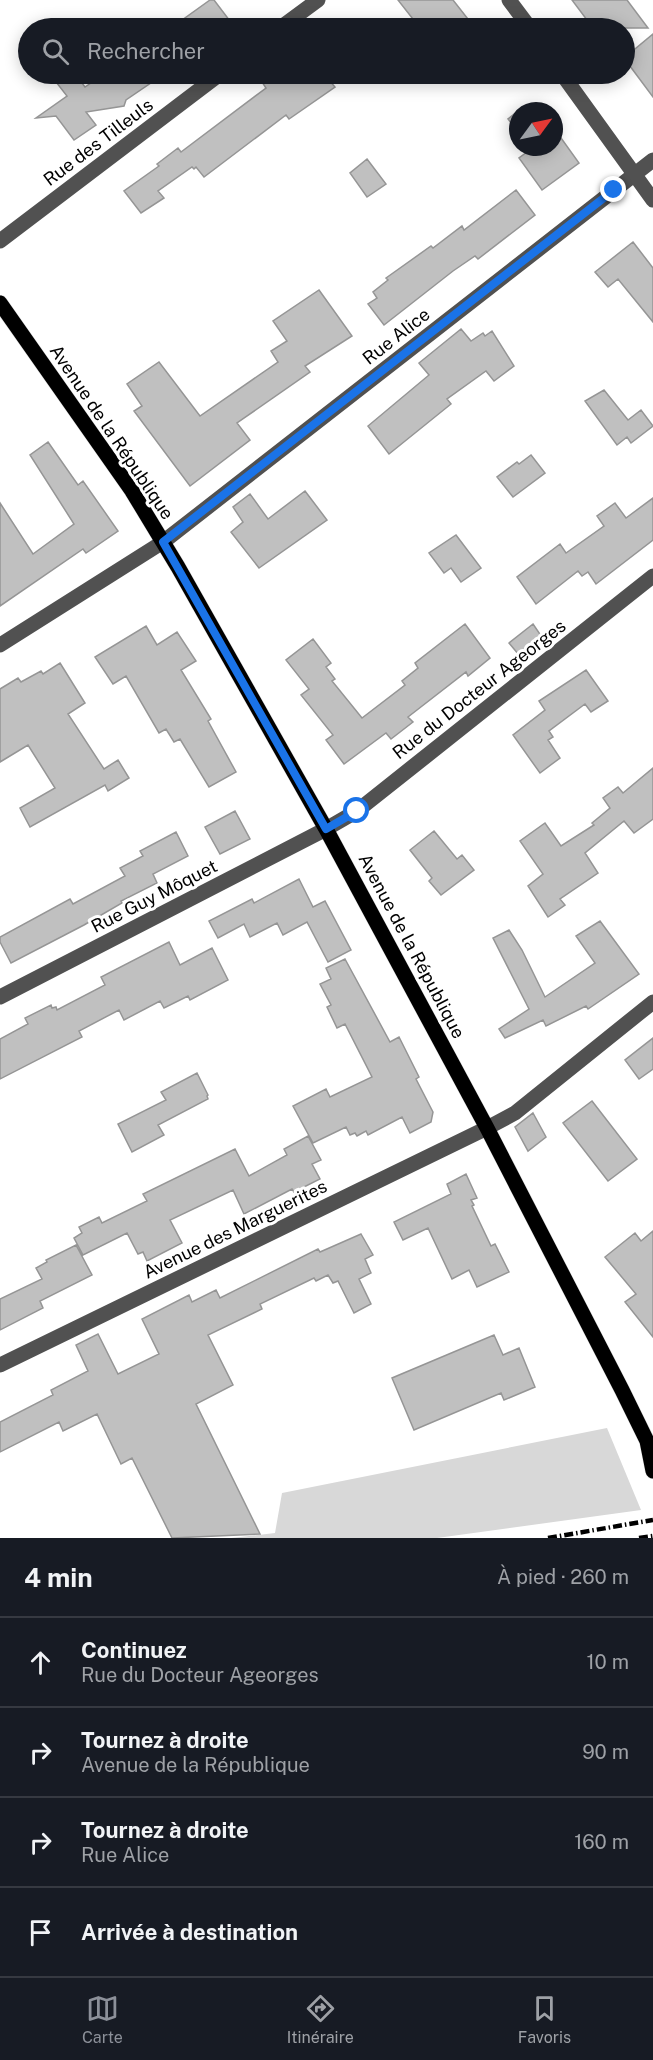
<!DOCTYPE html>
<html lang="fr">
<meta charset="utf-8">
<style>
body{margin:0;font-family:"Public Sans",sans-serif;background:#20242c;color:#f1f3f6}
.compass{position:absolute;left:509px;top:102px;width:54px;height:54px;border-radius:50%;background:#171b24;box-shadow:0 3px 15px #0003;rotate:57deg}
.stop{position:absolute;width:18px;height:18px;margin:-14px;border:4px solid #1a73e8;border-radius:50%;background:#fff}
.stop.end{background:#1a73e8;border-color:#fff;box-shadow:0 2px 6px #0008}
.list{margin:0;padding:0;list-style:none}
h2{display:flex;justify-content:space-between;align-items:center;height:78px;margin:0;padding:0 24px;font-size:26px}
h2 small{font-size:20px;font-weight:400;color:#9ea1a6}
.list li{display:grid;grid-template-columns:39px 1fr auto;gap:18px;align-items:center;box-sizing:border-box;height:90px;padding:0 24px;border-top:2px solid #363941}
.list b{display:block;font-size:22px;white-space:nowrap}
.list p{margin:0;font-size:20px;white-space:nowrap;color:#9ea1a6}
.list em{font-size:20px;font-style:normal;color:#9ea1a6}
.icon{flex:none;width:33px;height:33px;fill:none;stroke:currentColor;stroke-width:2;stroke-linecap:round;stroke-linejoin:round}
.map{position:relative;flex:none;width:653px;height:1538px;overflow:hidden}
.search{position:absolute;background:#171b24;box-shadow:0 3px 15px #0003;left:18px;right:18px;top:18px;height:66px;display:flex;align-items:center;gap:15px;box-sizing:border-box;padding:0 21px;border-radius:33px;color:#9ea1a6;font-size:22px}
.sheet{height:438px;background:#171b24}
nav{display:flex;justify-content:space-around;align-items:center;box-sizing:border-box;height:84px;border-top:2px solid #363941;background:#171b24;font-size:16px;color:#9ea1a6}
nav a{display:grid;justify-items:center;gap:3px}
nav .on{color:#8c9099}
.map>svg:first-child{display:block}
.green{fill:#d8d8d8}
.building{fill:#c0c0c0;stroke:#959595;stroke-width:1.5}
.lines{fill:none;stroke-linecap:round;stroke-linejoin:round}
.major-casing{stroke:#dbdbdb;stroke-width:16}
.minor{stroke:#515151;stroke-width:15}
.major{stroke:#000;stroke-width:15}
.rail{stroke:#000;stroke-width:4.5;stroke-dasharray:9 3 1.5 3;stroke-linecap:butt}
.route{stroke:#1a73e8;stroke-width:8}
.labels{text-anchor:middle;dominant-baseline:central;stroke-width:6;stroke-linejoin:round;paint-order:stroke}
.street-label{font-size:18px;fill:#000;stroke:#fff}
</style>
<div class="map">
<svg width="653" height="1538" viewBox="0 0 653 1538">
<rect width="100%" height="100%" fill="#fff"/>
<path class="green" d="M607,1428L641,1510L437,1538H231L275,1533L282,1493Z"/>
<path class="building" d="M210,0H214L230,21L220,28H171Z
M398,0H453L475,28H420Z
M572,0H627L648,28H593Z
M653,34V97L624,58Z
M67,74H75L85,87L104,74H164L126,100L124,106L86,112L96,125L74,140L56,116L36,118L67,96L56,82Z
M274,74H324L335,87L289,119L286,115L204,177L196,167L194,169L192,167L158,191L164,198L141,213L124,191L159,166L157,164L178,148L181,152L266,88L262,82Z
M518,111V132L508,119Z
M556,131L579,163L542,190L519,158L531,149L530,147H554V133Z
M367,159L386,184L367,197L350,173Z
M516,190L535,215L478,259L475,256L453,271L384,325L368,304L377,298L373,292L388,280L386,278L431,246L433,248L462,226L464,230Z
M633,242L653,268V322L618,279L608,287L595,272Z
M319,290L352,336L305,366L310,372L237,423L250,440L190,486L134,411L142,406L127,384L159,362L200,416L278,362L271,351L287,341L273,321Z
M461,329L471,341L483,333L485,336L492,331L514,366L494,381L486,371L447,399L451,404L389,454L368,426L429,375L419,363Z
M604,390L628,420L641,410L653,426L631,443L627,437L617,445L585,401Z
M48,442L78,485L83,481L118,531L86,553L83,549L0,606V503L33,554L74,524L30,455Z
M531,455L545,473L513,497L497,477L517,462L519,464Z
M305,491L327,520L259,568L231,532L243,522L233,507L250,494L268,519Z
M653,498V540L596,584L588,572L582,576L578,571L536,604L517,577L560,544L566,553L604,526L597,516L615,503L626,518Z
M456,535L481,568L461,582L451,568L444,573L429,553Z
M465,624L490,658L468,676L466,672L408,717L413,722L391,739L386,733L344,764L326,740L333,735L301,695L309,689L286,660L313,639L331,663L326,667L335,679L332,681L362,718L405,685L402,681L418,668L415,663Z
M533,624L546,643L524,661L509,643Z
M146,626L157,645L177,632L196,661L181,670L211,719L208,721L236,772L209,787L180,739L174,742L166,729L159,733L126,676L113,684L95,657Z
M60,663L85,703L68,714L104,769L118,760L129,778L108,791L105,785L30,827L20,808L55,788L28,745L0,762V689L18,678L21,682L41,671L43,674Z
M586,670L608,701L591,712L585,704L549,731L553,737L548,740L560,758L540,773L513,735L545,710L539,701Z
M653,768V819L634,833L624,821L585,853L598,873L560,899L565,905L548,917L528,886L543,874L520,841L545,823L561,846L594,825L592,823L610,808L603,798L618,787L623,793Z
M235,811L250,839L220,854L205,827Z
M434,831L457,859L462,855L474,870L441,895L429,881L432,878L410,850Z
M176,832L188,856L153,874L157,883L121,901L122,903L84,925L11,963L0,942V937L70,899L73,904L125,876L120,868L143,856L140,851Z
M299,879L313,907L325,901L351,950L328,962L307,922L283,935L277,923L250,937L244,924L218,938L209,921L252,899L254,903Z
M600,921L639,974L588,1009L586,1006L546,1026L543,1020L505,1038L499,1029L529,1009L493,938L509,930L522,950L545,997L595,963L576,936Z
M169,942L180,965L212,948L228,980L190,1000L188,996L164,1008L160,1001L124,1020L119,1010L79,1031L82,1037L0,1079V1039L28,1024L25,1018L51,1005L52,1008L56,1007L57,1010L105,985L101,977Z
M345,959L390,1042L399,1037L419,1077L416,1079L433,1112L431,1122L410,1133L402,1117L368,1135L366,1131L357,1136L355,1133L350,1135L346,1127L313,1143L293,1106L326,1089L330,1097L372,1077L345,1024L337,1028L327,1007L331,1005L320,984L331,979L326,968Z
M653,1038V1069L639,1079L625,1060Z
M197,1073L208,1095L207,1096L208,1099L158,1125L164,1135L132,1152L118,1124L166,1100L161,1092Z
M592,1101L637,1159L608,1181L563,1123Z
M533,1113L546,1137L528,1151L515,1127Z
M308,1136L321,1160L312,1164L320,1179L294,1192L292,1189L244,1214L233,1190L170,1220L182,1243L147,1261L143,1252L138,1254L127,1233L83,1255L74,1238L82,1233L79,1227L99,1217L102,1223L147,1201L143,1194L235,1149L249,1176L287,1155L284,1149Z
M466,1174L477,1198L471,1200L474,1205L472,1206L491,1246L495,1244L509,1272L477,1287L469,1270L452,1279L428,1228L403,1240L394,1222L451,1194L447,1184Z
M653,1231V1337L625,1302L636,1294L605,1257L635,1233L641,1241Z
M361,1234L373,1255L365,1259L371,1273L359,1279L371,1304L354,1313L338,1281L333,1283L328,1275L316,1281L314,1278L260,1304L262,1309L208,1335L233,1385L196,1404L260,1534L172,1538L132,1458L121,1464L97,1414L63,1431L59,1422L0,1452V1422L53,1395L51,1390L88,1371L76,1345L98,1334L118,1374L159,1354L142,1319L189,1295L192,1302L216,1290L220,1298L318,1249L320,1252Z
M76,1245L92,1275L40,1301L43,1308L0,1330V1299L42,1279L36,1268L47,1262L46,1260Z
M494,1335L503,1355L519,1348L535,1387L504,1400L501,1393L414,1430L392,1378Z"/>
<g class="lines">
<defs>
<path id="major" d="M0,303L132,491L178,567L326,829L487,1128L622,1390L647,1441L653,1471"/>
</defs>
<use href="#major" class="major-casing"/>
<path class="minor" d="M509,0L530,28
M280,28L318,0
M562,74L653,200
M0,241L220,74
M0,645L163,542L653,160
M0,997L326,829L357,811L653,576
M0,1365L487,1128L515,1113L653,1002"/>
<use href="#major" class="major"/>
<path class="rail" d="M548,1538L653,1520
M639,1538L653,1536"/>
</g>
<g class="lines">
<path class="route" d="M357,811L326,829L163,542L614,190"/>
</g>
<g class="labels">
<g class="street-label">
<text transform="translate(98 142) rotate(-37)">Rue des Tilleuls</text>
<text transform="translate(396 336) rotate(-38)">Rue Alice</text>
<text transform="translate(112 432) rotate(56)">Avenue de la République</text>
<text transform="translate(479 689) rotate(-38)">Rue du Docteur Ageorges</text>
<text transform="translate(154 896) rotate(-27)">Rue Guy Môquet</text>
<text transform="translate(412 946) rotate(62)">Avenue de la République</text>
<text transform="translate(235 1229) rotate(-26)">Avenue des Marguerites</text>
</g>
</g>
</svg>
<svg class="compass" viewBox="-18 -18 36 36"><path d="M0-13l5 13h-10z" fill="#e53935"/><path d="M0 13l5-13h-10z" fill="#9ea1a6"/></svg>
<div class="stop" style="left:357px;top:811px"></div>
<div class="stop end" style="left:614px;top:190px"></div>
<div class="search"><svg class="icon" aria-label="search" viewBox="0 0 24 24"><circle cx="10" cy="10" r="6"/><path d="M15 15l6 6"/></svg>Rechercher</div>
</div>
<section class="sheet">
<h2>4 min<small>À pied · 260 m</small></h2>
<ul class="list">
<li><svg class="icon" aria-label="ahead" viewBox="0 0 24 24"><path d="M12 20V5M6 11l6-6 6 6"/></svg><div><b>Continuez</b><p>Rue du Docteur Ageorges</p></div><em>10 m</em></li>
<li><svg class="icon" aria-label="right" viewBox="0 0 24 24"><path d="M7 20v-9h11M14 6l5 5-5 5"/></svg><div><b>Tournez à droite</b><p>Avenue de la République</p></div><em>90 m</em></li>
<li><svg class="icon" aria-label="right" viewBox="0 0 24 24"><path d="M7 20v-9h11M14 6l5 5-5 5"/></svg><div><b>Tournez à droite</b><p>Rue Alice</p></div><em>160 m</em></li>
<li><svg class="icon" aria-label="arrive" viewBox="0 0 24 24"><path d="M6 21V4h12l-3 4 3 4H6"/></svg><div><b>Arrivée à destination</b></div></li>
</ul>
</section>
<nav>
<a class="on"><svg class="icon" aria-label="map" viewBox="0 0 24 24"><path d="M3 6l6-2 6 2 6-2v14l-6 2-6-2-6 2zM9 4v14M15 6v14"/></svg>Carte</a>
<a><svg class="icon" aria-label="directions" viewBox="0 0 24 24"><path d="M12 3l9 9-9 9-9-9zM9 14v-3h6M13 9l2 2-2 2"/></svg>Itinéraire</a>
<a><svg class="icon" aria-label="saved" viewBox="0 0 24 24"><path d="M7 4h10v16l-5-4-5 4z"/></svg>Favoris</a>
</nav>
